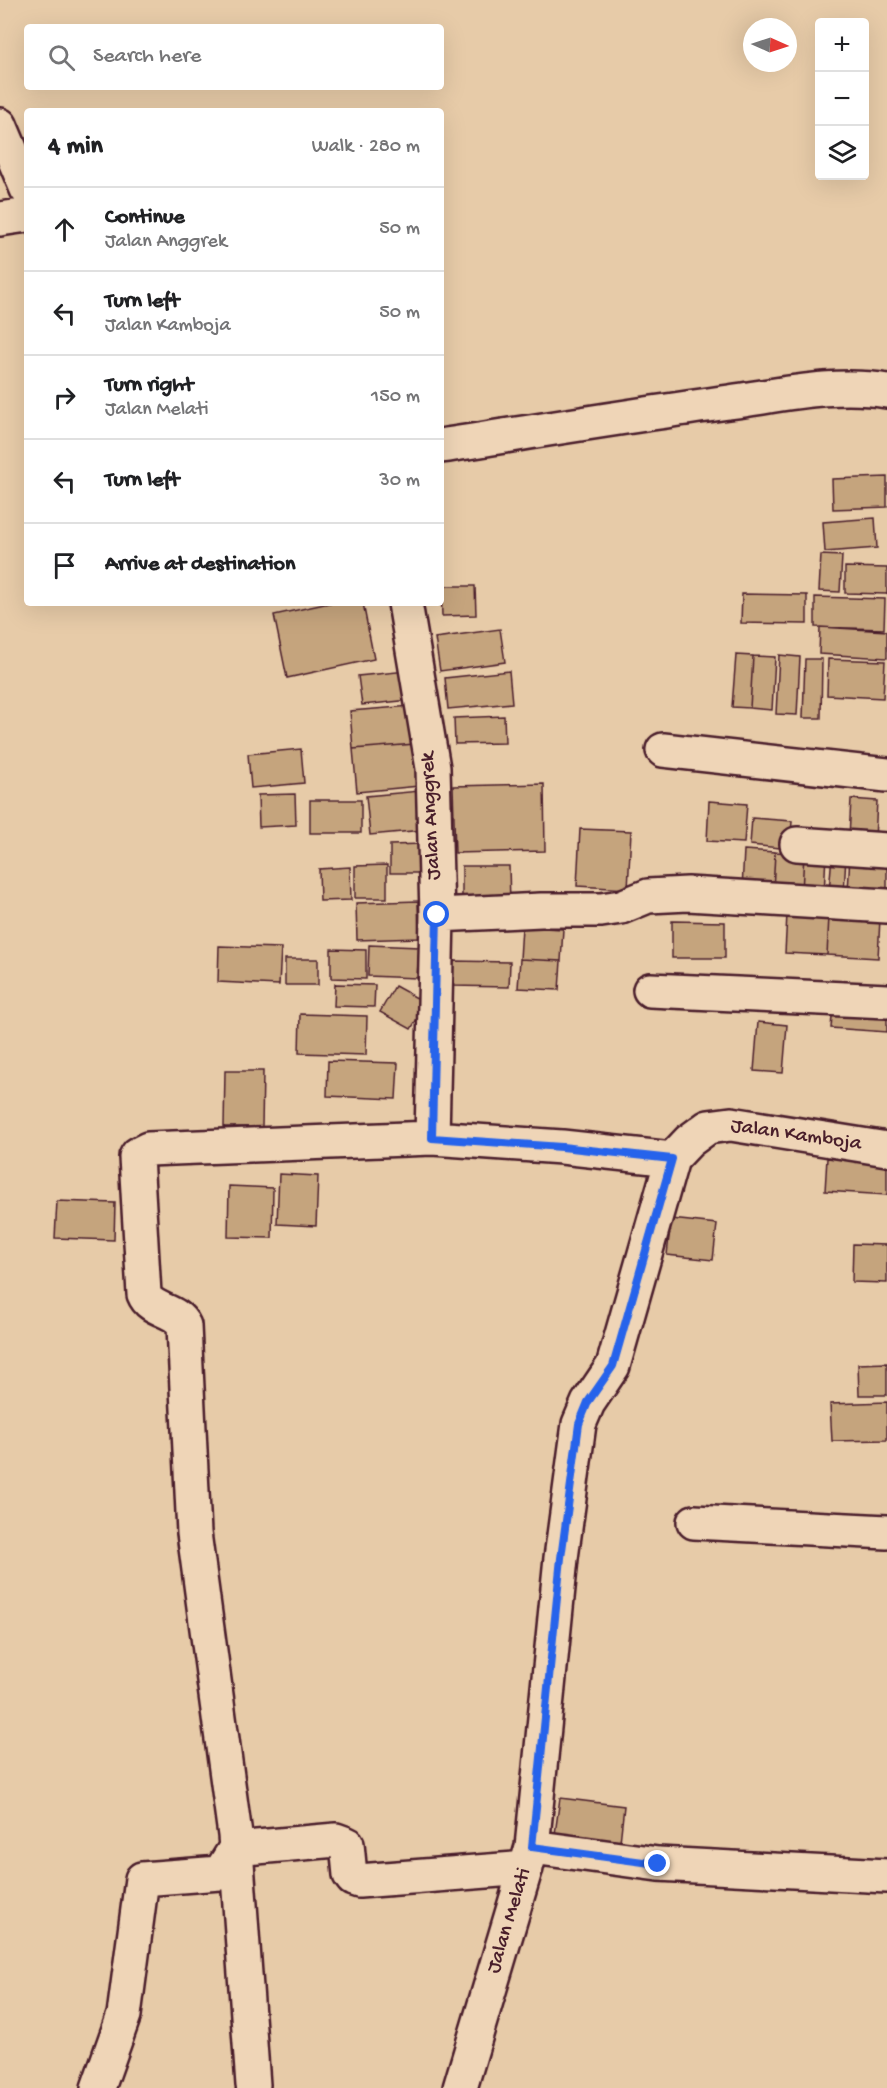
<!DOCTYPE html>
<meta charset="utf-8">
<style>
body{margin:0;font-family:"Gochi Hand",sans-serif;background:#f6f6f6;color:#202124}
.controls{position:absolute;right:18px;top:18px;display:grid;overflow:hidden;border-radius:6px;box-shadow:0 6px 24px #0002}
.controls button{width:54px;height:54px;display:grid;place-items:center;padding:0;border:0;border-bottom:2px solid #e0e0e0;background:#fff;color:#202124;font:30px sans-serif}
.compass{position:absolute;left:743px;top:18px;width:54px;height:54px;border-radius:50%;background:#fff;box-shadow:0 6px 24px #0002;rotate:93deg}
.stop{position:absolute;width:18px;height:18px;margin:-14px;border:4px solid #2563eb;border-radius:50%;background:#fff}
.stop.end{background:#2563eb;border-color:#fff;box-shadow:0 2px 6px #0008}
.list{margin:0;padding:0;list-style:none}
h2{display:flex;justify-content:space-between;align-items:center;height:78px;margin:0;padding:0 24px;font-size:26px}
h2 small{font-size:20px;font-weight:400;color:#757577}
.list li{display:grid;grid-template-columns:39px 1fr auto;gap:18px;align-items:center;box-sizing:border-box;height:84px;padding:0 24px;border-top:2px solid #e0e0e0}
.list b{display:block;font-size:22px;white-space:nowrap}
.list p{margin:0;font-size:20px;white-space:nowrap;color:#757577}
.list em{font-size:20px;font-style:normal;color:#757577}
.icon{flex:none;width:33px;height:33px;fill:none;stroke:currentColor;stroke-width:2;stroke-linecap:round;stroke-linejoin:round}
.map{position:relative;flex:none;width:887px;height:2088px;overflow:hidden}
.search{position:absolute;background:#fff;box-shadow:0 6px 24px #0002;left:24px;top:24px;width:420px;height:66px;display:flex;align-items:center;gap:15px;box-sizing:border-box;padding:0 21px;border-radius:6px;color:#757577;font-size:22px}
.panel{position:absolute;background:#fff;box-shadow:0 6px 24px #0002;left:24px;top:108px;width:420px;height:498px;border-radius:6px}
.map>svg:first-child{display:block}
.building{fill:#c5a47d;stroke:#4a1f2b;stroke-width:1.5}
.lines{fill:none;stroke-linecap:round;stroke-linejoin:round}
.minor-casing{stroke:#4a1f2b;stroke-width:38}
.minor{stroke:#efd5b7;stroke-width:33}
.route{stroke:#2563eb;stroke-width:8}
.labels{text-anchor:middle;dominant-baseline:central;stroke-width:5;stroke-linejoin:round;paint-order:stroke}
.street-label{font-size:21px;fill:#4a1f2b;stroke:#efd5b7}
</style>
<div class="map">
<svg width="887" height="2088" viewBox="0 0 887 2088">
<rect width="100%" height="100%" fill="#e7cba8"/>
<filter id="ink" filterUnits="userSpaceOnUse"><feTurbulence type="fractalNoise" baseFrequency=".0167" numOctaves="2"/><feDisplacementMap in="SourceGraphic" scale="12" xChannelSelector="R" yChannelSelector="G"/><feConvolveMatrix kernelMatrix="1 2 1 2 8 2 1 2 1" color-interpolation-filters="sRGB"/></filter>
<g filter="url(#ink)">
<path class="building" d="M887,477V507L833,509L832,479Z
M875,518L877,548L825,552L823,522Z
M821,555L842,556L840,592L819,591Z
M845,567L887,568V594L845,593Z
M441,586H475L476,615L442,616Z
M742,594L807,595V624L741,623Z
M815,597L885,599L884,629L815,627Z
M329,603H363L374,659L287,678L274,615Z
M820,627L887,631V658L819,654Z
M500,629L505,662L440,671L435,638Z
M736,655L753,656L750,708L732,707Z
M779,655L800,657L797,715L776,714Z
M753,656L775,657L772,710L750,708Z
M805,659H822L821,718H803Z
M828,659L885,661L883,698L827,695Z
M407,671L410,700L362,705L358,676Z
M509,671L512,703L448,709L445,678Z
M412,706L415,744L353,749L350,711Z
M504,716L505,743L455,744L454,718Z
M415,744L419,786L357,792L353,749Z
M301,749L304,783L251,788L248,754Z
M544,784L545,851L455,853L453,786Z
M420,791L423,830L370,835L366,796Z
M295,794L296,825L259,827L258,795Z
M851,799L877,801L875,839L849,838Z
M310,800H361V833H310Z
M709,801L747,804L744,843L707,841Z
M752,818L792,821L790,849L750,845Z
M580,829L631,831L628,889L577,886Z
M424,844L425,873H390V845Z
M744,850L775,852L773,891L742,889Z
M775,852L804,853L802,892L773,891Z
M804,853L826,854L824,894L802,892Z
M832,855L846,856L844,892H829Z
M850,855L887,858V895L848,892Z
M387,865V898H355V866Z
M462,866H509L510,904H462Z
M350,867L351,900L320,901L319,869Z
M418,901L419,938L357,940L356,903Z
M787,914L829,916L827,955L785,953Z
M829,916L880,918L878,958L827,955Z
M672,921L725,922V958H672Z
M522,927L563,929L561,961L520,959Z
M369,945L419,947L417,978L368,976Z
M219,946L281,948L279,985L218,982Z
M331,949L366,950V979L331,978Z
M285,959H318V985H285Z
M520,959L561,961L559,990L518,988Z
M453,961L510,962L509,987L452,986Z
M335,984L375,985L374,1007L334,1006Z
M395,986L426,1003L411,1029L380,1012Z
M833,1004L887,1009V1032L831,1028Z
M300,1014L367,1016L366,1055L299,1053Z
M758,1022L787,1025L783,1073L754,1071Z
M328,1061L398,1063L396,1099L327,1096Z
M225,1071H263L262,1127H224Z
M827,1158L887,1162V1195L825,1191Z
M279,1174L318,1176L316,1226L277,1224Z
M229,1186L273,1188L272,1238L228,1237Z
M57,1201L115,1203L114,1240L55,1238Z
M671,1219L717,1224L713,1260L667,1255Z
M853,1244L887,1245V1283L852,1282Z
M887,1363V1395H859L858,1364Z
M887,1402V1440L832,1441L830,1404Z
M560,1798L624,1806L620,1842L555,1834Z"/>
<g class="lines">
<defs>
<path id="minor" d="M0,125L27,189
M0,219L27,215
M441,446C537,431 633,415 729,402C781,395 835,382 887,391
M405,603L433,768L437,915L432,1138
M663,750L887,775
M797,844L887,850
M437,915L541,910H601L621,907L648,896L688,894L887,906
M650,990L887,1001
M694,1522L887,1532
M532,1847L658,1864L887,1876
M253,2085L235,1835L194,1533L184,1326C176,1308 151,1312 144,1294L136,1157L138,1154L148,1149L432,1138L562,1147L672,1159L689,1141L708,1127L731,1124L887,1149
M98,2088L124,2015L142,1879L220,1873L235,1849L336,1840L347,1844L350,1875L353,1879L359,1881L526,1868
M460,2088L532,1847L561,1558L579,1424L588,1403L613,1366L672,1159"/>
</defs>
<use href="#minor" class="minor-casing"/>
<use href="#minor" class="minor"/>
</g>
</g>
<g class="lines" filter="url(#ink)">
<path class="route" d="M437,915L432,1138L562,1147L672,1159L613,1366L588,1402L579,1424L561,1558L532,1847L658,1864"/>
</g>
<g class="labels">
<g class="street-label">
<text transform="translate(432 816) rotate(-93)">Jalan Anggrek</text>
<text transform="translate(796 1136) rotate(8)">Jalan Kamboja</text>
<text transform="translate(510 1921) rotate(-73)">Jalan Melati</text>
</g>
</g>
</svg>
<div class="controls">
<button>+</button>
<button>−</button>
<button><svg class="icon" aria-label="layers" viewBox="0 0 24 24"><path d="M12 4l9 5-9 5-9-5zM3 14l9 5 9-5"/></svg></button>
</div>
<svg class="compass" viewBox="-18 -18 36 36"><path d="M0-13l5 13h-10z" fill="#e53935"/><path d="M0 13l5-13h-10z" fill="#757577"/></svg>
<div class="stop" style="left:437px;top:915px"></div>
<div class="stop end" style="left:658px;top:1864px"></div>
<div class="search"><svg class="icon" aria-label="search" viewBox="0 0 24 24"><circle cx="10" cy="10" r="6"/><path d="M15 15l6 6"/></svg>Search here</div>
<section class="panel">
<h2>4 min<small>Walk · 280 m</small></h2>
<ul class="list">
<li><svg class="icon" aria-label="ahead" viewBox="0 0 24 24"><path d="M12 20V5M6 11l6-6 6 6"/></svg><div><b>Continue</b><p>Jalan Anggrek</p></div><em>50 m</em></li>
<li><svg class="icon" aria-label="left" viewBox="0 0 24 24"><path d="M17 20v-9H6M10 6l-5 5 5 5"/></svg><div><b>Turn left</b><p>Jalan Kamboja</p></div><em>50 m</em></li>
<li><svg class="icon" aria-label="right" viewBox="0 0 24 24"><path d="M7 20v-9h11M14 6l5 5-5 5"/></svg><div><b>Turn right</b><p>Jalan Melati</p></div><em>150 m</em></li>
<li><svg class="icon" aria-label="left" viewBox="0 0 24 24"><path d="M17 20v-9H6M10 6l-5 5 5 5"/></svg><div><b>Turn left</b></div><em>30 m</em></li>
<li><svg class="icon" aria-label="arrive" viewBox="0 0 24 24"><path d="M6 21V4h12l-3 4 3 4H6"/></svg><div><b>Arrive at destination</b></div></li>
</ul>
</section>
</div>
